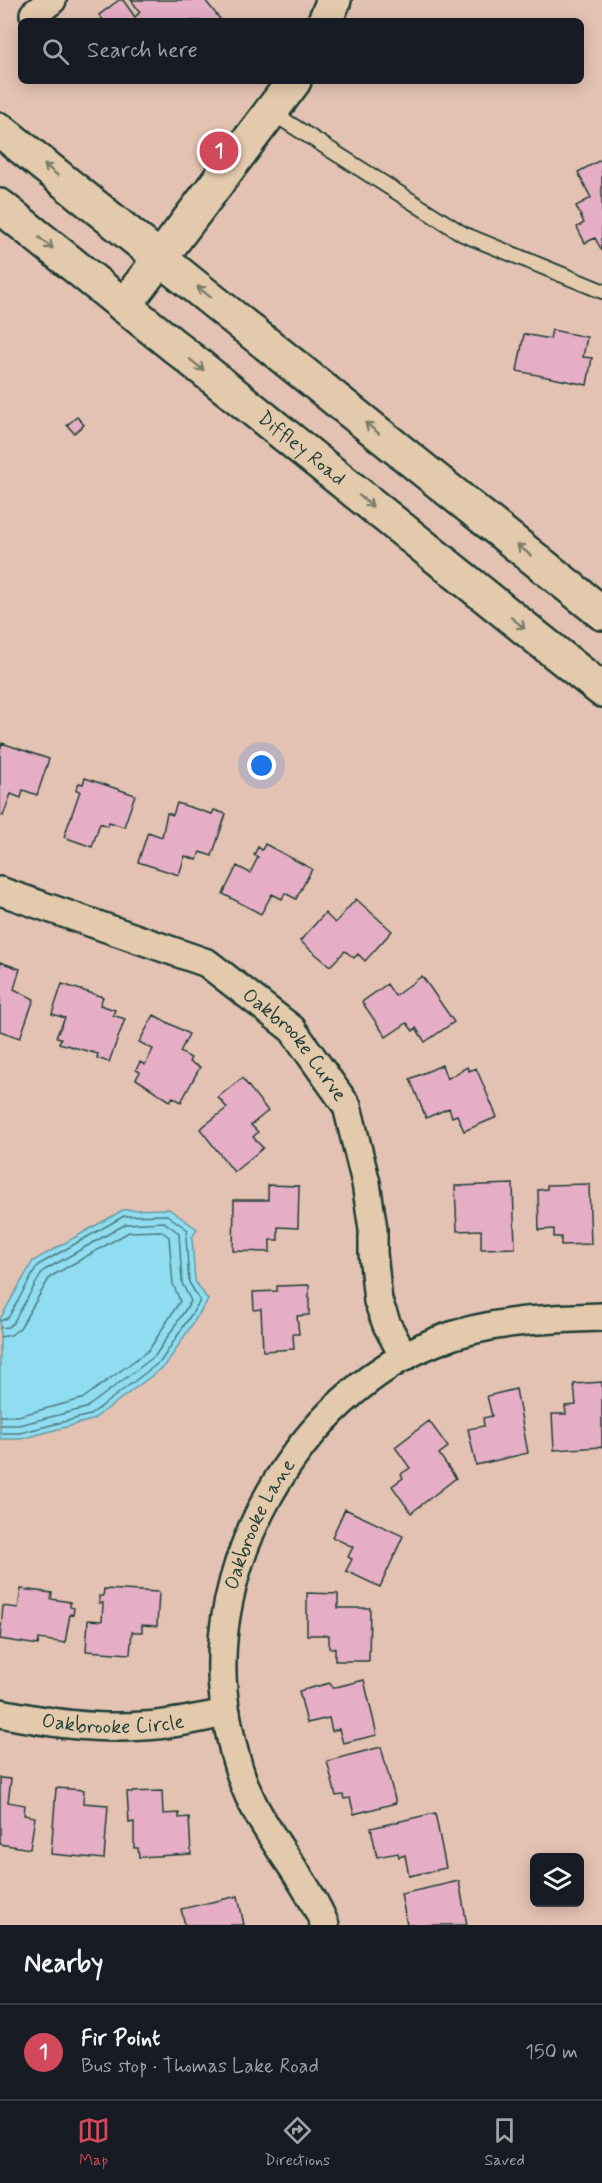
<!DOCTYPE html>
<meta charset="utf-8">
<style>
body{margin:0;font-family:Mynerve,sans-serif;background:#20242c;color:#f1f3f6}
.controls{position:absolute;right:18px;bottom:18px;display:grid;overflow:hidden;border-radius:9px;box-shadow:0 3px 15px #0003}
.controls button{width:54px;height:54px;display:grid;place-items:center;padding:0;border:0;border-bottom:2px solid #363941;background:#171b24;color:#f1f3f6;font:30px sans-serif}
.you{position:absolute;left:262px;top:766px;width:21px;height:21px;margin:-15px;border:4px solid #fff;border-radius:50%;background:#1a73e8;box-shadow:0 0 0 9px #1a73e833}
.badge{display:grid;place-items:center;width:39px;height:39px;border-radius:50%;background:#d1495b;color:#fff;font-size:20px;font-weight:700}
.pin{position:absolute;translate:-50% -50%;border:3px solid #fff;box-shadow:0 2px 6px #0006}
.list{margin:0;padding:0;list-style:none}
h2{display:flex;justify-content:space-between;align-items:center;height:78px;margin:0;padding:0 24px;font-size:26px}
h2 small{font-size:20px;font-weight:400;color:#9ea1a6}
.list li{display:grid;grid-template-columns:39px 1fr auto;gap:18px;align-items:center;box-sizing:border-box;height:96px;padding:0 24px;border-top:2px solid #363941}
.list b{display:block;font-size:22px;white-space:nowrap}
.list p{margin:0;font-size:20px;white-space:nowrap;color:#9ea1a6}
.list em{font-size:20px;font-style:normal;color:#9ea1a6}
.icon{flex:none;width:33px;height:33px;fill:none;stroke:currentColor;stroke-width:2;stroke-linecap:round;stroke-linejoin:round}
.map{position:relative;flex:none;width:602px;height:1925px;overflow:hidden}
.search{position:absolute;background:#171b24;box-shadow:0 3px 15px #0003;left:18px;right:18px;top:18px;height:66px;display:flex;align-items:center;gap:15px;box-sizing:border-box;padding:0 21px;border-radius:9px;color:#9ea1a6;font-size:22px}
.sheet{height:174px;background:#171b24}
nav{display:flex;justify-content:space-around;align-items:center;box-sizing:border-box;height:84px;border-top:2px solid #363941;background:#171b24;font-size:16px;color:#9ea1a6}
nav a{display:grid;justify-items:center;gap:3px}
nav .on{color:#d1495b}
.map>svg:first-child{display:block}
.water{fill:#90dcf0;stroke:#639ca5;stroke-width:1.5}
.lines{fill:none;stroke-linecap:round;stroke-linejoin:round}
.shore{stroke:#4c7d7f;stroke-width:1.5}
.building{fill:#e5aec4;stroke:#1f3d34;stroke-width:1.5}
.lane-casing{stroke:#1f3d34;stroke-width:18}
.street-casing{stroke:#1f3d34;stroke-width:32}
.secondary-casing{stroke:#1f3d34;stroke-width:38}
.lane{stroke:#e4caac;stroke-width:14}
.street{stroke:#e4caac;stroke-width:27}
.secondary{stroke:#e4caac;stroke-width:33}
.oneway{stroke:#787c6a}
.labels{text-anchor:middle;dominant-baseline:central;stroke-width:4.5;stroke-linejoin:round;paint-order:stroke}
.street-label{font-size:20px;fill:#1f3d34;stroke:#e4caac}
</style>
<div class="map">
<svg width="602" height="1925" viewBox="0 0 602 1925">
<rect width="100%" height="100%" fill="#e4c2b3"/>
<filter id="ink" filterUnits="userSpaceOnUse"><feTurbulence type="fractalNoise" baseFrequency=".0167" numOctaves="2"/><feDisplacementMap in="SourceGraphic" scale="12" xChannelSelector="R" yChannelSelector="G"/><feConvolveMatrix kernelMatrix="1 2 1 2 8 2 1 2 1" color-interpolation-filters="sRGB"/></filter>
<g filter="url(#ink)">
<path class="water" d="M169,1209L197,1229L192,1238L195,1281L208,1300L165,1366L92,1420L21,1439H0V1319L33,1261L123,1210Z"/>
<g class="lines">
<path class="shore" d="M0,1321L8,1318L38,1265L124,1216L167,1215L188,1230L186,1238L189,1282L200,1301L161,1361L90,1415L20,1433H0
M0,1328L8,1327L13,1323L43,1271L126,1224L164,1222L179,1233L182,1283L191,1301L155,1356L86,1408L19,1425H0
M0,1337L11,1335L20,1328L50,1277L129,1232L161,1231L169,1237L173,1284L180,1301L149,1350L82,1399L18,1416H0"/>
</g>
<path class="building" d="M119,0H123L135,17L140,12L131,0H205L220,19L218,21H104L99,15Z
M602,159V251L595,238L585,243L577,227L584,223L576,206L591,198L578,172Z
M552,330L587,337L583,357L592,358L587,385L517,371L524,334L550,339Z
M77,417L84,425L74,433L67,425Z
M2,743L49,759L37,795L23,790L21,798L11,794L3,816L0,815V750Z
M85,778L135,795L124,827L109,822L108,826L100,823L92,847L64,837L80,791L76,790L79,783L83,784Z
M177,803L212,814L214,810L226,814L212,856L200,852L197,860L185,856L179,875L138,862L148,832L162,837L167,813L173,815Z
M265,844L312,869L296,899L285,893L282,899L272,894L261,914L223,894L237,866L250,873L258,857L254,855L258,847L262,850Z
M356,899L392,931L365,961L358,954L354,958L345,951L330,966L300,941L325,913L335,923Z
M0,962L20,969L14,989L34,999L20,1038L0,1031Z
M422,976L454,1022L425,1042L416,1028L413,1031L407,1023L386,1037L362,1002L387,984L395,996Z
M62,984L103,997L100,1005L115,1010L113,1015L125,1019L109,1062L97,1058L98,1054L59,1043L61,1038L56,1037L65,1018L52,1014Z
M154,1015L189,1034L180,1052L191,1058L189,1062L200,1067L181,1102L173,1097L170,1101L136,1079L140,1072L136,1070L140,1062L145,1065L153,1049L139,1042Z
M442,1065L447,1079L467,1067L469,1071L476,1068L497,1117L464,1131L457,1115L452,1117L449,1108L426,1118L410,1079Z
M242,1078L268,1111L251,1125L258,1132L253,1137L263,1148L234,1172L200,1129L227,1108L218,1097Z
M513,1184L515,1248L481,1249V1230L457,1231L455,1186Z
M589,1184L591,1244L561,1245V1237H554V1229L539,1230L538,1190L547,1189V1185Z
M268,1185L299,1186L298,1228L278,1227V1240H270V1252L233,1251L234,1200H268Z
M309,1285V1315L297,1316L299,1334H293L294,1349L263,1351L261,1309L254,1310L253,1292L277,1291V1286Z
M602,1382V1447L554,1450L552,1414H566L565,1406L576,1405L574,1384Z
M516,1389L528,1453L476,1465L468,1429L484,1426L483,1418L492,1416L487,1396Z
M429,1421L448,1447L439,1454L456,1478L411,1513L392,1486L403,1478L401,1474L410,1468L395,1447Z
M345,1509L403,1536L380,1587L346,1571L352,1559L348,1557L353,1547L332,1537Z
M21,1589L52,1593L51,1599L70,1602V1607L74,1608L73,1615L70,1614L65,1643L39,1639L38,1645L0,1639L3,1606L18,1608Z
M104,1589L159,1592L157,1626L142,1625V1632H132L130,1654L86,1651L88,1620L102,1621L103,1603H99V1596H103Z
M307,1593L338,1594V1608H370L369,1661H335V1648H329V1635H307Z
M364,1680L377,1735L343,1743L339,1729L332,1731L329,1718L307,1723L299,1691L330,1683L332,1688Z
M381,1747L396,1803L354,1814L350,1798L344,1799L343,1795L336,1796L327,1761Z
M0,1778L11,1779L8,1802L25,1805L24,1815L35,1817L30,1849L0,1844Z
M56,1788L84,1790L83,1803L108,1805L104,1859L51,1854Z
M162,1791L163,1814L179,1813V1818L189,1817L191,1854L139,1857L138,1848H134V1822L129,1823L127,1792Z
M435,1813L446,1868L409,1876L405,1855L399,1857L398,1853L377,1857L371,1828Z
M459,1881L467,1925H407L401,1894Z
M238,1896L244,1925H185L181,1909Z"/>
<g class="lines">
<defs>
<path id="lane" d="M271,112L463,234L602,291"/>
<g id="street">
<path d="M34,14L52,0"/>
<path id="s1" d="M0,891L207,963L292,1029L347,1106L366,1183L373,1229V1253L378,1301L387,1325L404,1357"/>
<path id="s2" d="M0,1713C47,1722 95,1730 143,1726C171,1725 198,1718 226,1713"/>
<path id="s3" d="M325,1925C307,1881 274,1846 253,1804C239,1777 231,1743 226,1713C200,1567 300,1395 437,1341C490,1320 546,1319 602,1317"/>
</g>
<g id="secondary">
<path d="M325,21L334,0"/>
<path d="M0,130L602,613"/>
<path id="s4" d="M0,206L602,690"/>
<path d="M124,306L294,81"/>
</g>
</defs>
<use href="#lane" class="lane-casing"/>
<use href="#street" class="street-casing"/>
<use href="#secondary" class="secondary-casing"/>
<use href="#lane" class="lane"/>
<use href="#street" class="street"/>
<use href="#secondary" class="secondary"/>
</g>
<defs><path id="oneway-shaft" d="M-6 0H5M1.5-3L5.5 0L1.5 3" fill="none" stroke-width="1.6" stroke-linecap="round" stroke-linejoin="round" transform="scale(1.5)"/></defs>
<g class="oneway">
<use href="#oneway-shaft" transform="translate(51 170) rotate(-141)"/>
<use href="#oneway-shaft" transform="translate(46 243) rotate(39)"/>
<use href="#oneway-shaft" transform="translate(204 292) rotate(-141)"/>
<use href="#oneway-shaft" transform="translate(197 365) rotate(39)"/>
<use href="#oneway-shaft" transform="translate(372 428) rotate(-141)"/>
<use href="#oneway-shaft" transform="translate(366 501) rotate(39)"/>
<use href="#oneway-shaft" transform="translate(524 550) rotate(-141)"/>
<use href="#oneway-shaft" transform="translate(518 623) rotate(39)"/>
</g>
</g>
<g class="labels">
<g class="street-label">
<text stroke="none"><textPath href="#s4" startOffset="387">Diffley Road</textPath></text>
<text stroke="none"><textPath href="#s1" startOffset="340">Oakbrooke Curve</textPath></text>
<text stroke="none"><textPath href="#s3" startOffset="432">Oakbrooke Lane</textPath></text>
<text stroke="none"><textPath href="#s2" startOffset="114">Oakbrooke Circle</textPath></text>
</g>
</g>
</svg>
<div class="controls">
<button><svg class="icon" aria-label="layers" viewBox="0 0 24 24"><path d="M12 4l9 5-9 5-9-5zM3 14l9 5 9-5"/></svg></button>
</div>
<div class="you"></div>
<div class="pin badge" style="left:219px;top:151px">1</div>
<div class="search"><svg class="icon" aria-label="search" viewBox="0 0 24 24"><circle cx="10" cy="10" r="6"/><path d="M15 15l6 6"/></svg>Search here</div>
</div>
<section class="sheet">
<h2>Nearby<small></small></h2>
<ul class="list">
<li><span class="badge">1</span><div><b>Fir Point</b><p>Bus stop · Thomas Lake Road</p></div><em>150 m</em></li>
</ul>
</section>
<nav>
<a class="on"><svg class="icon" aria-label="map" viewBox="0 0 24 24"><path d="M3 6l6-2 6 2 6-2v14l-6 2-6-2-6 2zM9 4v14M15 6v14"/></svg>Map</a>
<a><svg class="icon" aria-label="directions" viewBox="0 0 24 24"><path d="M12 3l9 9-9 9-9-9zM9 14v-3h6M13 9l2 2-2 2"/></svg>Directions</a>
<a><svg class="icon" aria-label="saved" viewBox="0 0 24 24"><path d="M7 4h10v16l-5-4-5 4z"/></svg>Saved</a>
</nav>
